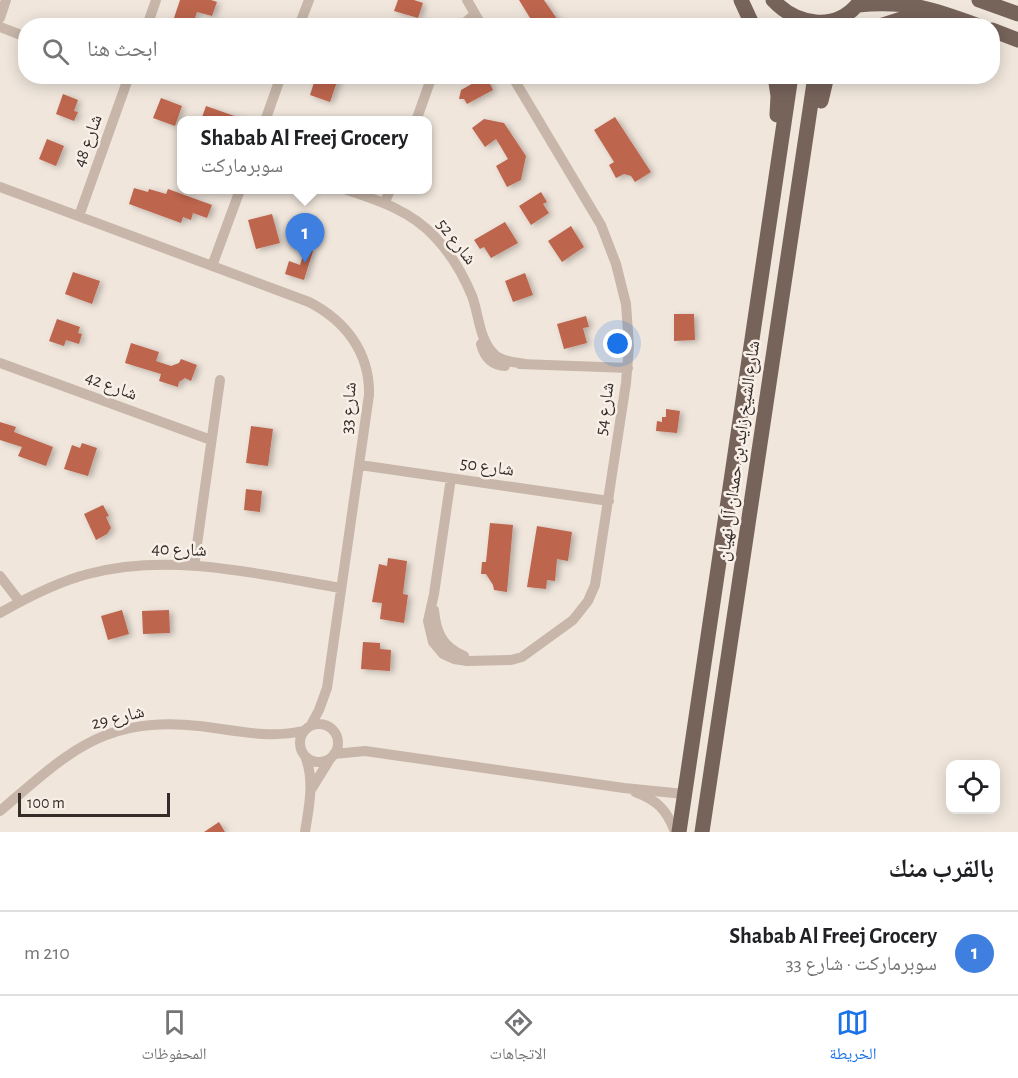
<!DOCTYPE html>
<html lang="ar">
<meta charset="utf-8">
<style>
body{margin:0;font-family:"Alegreya Sans","Noto Naskh Arabic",sans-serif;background:#f6f6f6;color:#202124;direction:rtl}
.controls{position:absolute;right:18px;bottom:18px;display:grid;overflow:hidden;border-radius:12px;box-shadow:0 3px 15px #0003}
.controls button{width:54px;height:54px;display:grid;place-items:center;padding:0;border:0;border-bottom:2px solid #e0e0e0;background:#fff;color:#202124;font:30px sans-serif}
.scale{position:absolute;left:18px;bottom:15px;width:152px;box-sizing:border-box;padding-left:6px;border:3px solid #352c28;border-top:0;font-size:16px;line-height:21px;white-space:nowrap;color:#352c28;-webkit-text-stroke:4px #f8f0e8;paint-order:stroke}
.you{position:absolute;left:618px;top:344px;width:21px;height:21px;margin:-15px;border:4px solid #fff;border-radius:50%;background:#1a73e8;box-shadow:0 0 0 9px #1a73e833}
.badge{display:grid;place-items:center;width:39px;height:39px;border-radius:50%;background:#1a73e8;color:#fff;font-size:20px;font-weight:700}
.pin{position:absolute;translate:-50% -50px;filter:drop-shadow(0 2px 3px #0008)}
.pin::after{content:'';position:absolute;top:32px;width:21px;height:18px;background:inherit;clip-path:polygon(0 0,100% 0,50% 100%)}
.popup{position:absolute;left:177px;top:116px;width:255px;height:78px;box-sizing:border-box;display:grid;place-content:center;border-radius:12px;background:#fff;filter:drop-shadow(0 2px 4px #0005);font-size:20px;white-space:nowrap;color:#757577}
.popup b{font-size:22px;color:#202124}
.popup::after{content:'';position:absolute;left:50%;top:100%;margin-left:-12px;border:12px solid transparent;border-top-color:#fff}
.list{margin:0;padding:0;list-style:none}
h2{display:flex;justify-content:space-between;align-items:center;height:78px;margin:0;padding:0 24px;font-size:26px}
h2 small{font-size:20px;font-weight:400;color:#757577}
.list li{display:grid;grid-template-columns:39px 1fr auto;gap:18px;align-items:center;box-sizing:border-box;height:84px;padding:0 24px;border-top:2px solid #e0e0e0}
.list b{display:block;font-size:22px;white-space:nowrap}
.list p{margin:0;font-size:20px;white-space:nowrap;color:#757577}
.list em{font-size:20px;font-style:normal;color:#757577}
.icon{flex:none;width:33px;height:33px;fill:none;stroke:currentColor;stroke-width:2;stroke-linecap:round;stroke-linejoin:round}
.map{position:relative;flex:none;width:1018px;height:832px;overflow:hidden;direction:ltr}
.search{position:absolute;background:#fff;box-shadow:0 3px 15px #0003;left:18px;right:18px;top:18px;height:66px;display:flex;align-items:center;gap:15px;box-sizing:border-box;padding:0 21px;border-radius:24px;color:#757577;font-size:22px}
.sheet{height:162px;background:#fff}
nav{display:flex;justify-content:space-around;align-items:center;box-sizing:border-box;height:84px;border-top:2px solid #e0e0e0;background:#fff;font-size:16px;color:#757577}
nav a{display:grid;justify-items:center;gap:3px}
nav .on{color:#1a73e8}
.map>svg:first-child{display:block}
.building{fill:#bd654d;filter:url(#shadow)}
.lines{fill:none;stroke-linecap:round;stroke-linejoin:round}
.minor{stroke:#c7b6a9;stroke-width:10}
.primary{stroke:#76635a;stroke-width:15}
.labels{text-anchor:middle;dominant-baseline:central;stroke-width:5;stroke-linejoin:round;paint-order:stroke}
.street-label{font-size:18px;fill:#352c28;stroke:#f8f0e8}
</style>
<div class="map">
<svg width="1018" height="832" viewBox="0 0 1018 832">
<defs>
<filter id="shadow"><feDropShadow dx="3.5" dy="2" stdDeviation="3" flood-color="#0004"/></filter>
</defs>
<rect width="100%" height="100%" fill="#f0e6dc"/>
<path class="building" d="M180,0H211L217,2L212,16L197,12L193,24L174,18Z
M398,0H414L423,3L418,18L394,11Z
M519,0H544L562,26H535Z
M316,76H339L330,102L310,95Z
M474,76H486L493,90L467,104L464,99H459L461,90L477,81Z
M63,94L78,100L74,111L78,112L74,121L56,114Z
M161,98L182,106L175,126L153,118Z
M206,106L243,119V120H201Z
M615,117L651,172L635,182L631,176L624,174L616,178L609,165L614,162L594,130Z
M484,119L504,123L526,156L521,180L507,187L496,166L508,159L501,147L496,139L485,147L472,128Z
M47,139L64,146L56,166L39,159Z
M134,188L148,192L149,189L166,194L168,189L212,205L207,218L193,213L191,220L183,217L181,223L129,204Z
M541,192L547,202L543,204L549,213L531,225L519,206Z
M272,214L280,243L256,249L248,220Z
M505,222L518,243L491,258L484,247L480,249L474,240Z
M571,226L584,247L562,262L548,241Z
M305,249L313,251L304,280L285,274L289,261L300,265Z
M73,272L100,281L92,304L65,294Z
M525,273L533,295L513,302L505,281Z
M674,314H694L695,340L674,341Z
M586,316L589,327L583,328L587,343L564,349L557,324Z
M57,319L80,327L78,333L82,334L79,344L66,340L64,346L49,341Z
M131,343L159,352L156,361L171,366L179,363L181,359L197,365L191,381L185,378L179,382L178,387L159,381L161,374L125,363Z
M666,409L680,411L677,433L656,431L657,421L662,422V417H666Z
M0,422L16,427L14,432L53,447L46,466L18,456L22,447L0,440Z
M251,426L273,429L268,466L246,463Z
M82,443L97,448L88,476L64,469L72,445L80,448Z
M246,489L262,491L260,512L244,510Z
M103,505L109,516L106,517L111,528L107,534L96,540L84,514Z
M490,523L513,525L507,592L494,590L493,585L486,574H481L482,562H486Z
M537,526L572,532L568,561L557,559L555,581L547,580L546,589L527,587Z
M388,558L407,561L403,594L408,595L404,623L380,619L382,603L372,602L379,564L387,566Z
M122,610L129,634L108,640L101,616Z
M169,610L170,633L143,634L142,611Z
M363,642L380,643V649L391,650L390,671L361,669Z
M219,822L225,832H204Z"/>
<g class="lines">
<path class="minor" d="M467,0L482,26
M0,18L6,0
M147,26L156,0
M299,26L309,0
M461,26L475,14
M0,27L26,37
M265,121L281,76
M416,121L432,76
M0,187L309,302C346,321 370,353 369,395L327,688L319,710L311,725
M347,190C380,201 411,211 435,237C451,254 463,274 472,296C479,314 479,341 495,355C503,362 515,362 525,364
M385,202L390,190
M79,216L129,76
M212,266L240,190
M481,344C484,356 491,365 505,366
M0,363L211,440
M520,364L628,368
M360,465L609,501
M451,478L434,594L428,621L433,642L443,654L454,659L467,661L511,660L522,657L573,620L588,601L595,585L626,383L629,346L626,304L616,264L601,225L512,76
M194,566L220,380
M0,576L20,602
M434,610C436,632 442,647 464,656
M0,613C28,597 57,582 88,574C170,552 259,574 341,588
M300 743a19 19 0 1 1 38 0a19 19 0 1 1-38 0Z
M334,754L365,751L624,788L684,794
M305,756C315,781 309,806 305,832
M312,788L330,759
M635,792C657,800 667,810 675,832
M0,811C67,754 103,715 199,726C234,730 268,739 303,731"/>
<path class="primary" d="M741,0L753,26
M773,0C797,26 838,33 861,0
M979,0L1018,14
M858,5C907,0 933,9 979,26
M880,26L908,17L947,19
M992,30L1018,40
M775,76L778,96L777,115
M821,101L827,76
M679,832L791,76
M702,832L815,76"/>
</g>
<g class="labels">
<g class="street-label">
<text transform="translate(88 141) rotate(-70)">شارع 48</text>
<text transform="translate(456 242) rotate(52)">شارع 52</text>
<text transform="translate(111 386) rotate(20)">شارع 42</text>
<text transform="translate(349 408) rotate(-86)">شارع 33</text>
<text transform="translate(605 409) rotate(-82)">شارع 54</text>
<text transform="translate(739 451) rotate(-82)">شارع الشيخ زايد بن حمدان آل نهيان</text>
<text transform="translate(487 467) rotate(8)">شارع 50</text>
<text transform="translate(179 550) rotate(2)">شارع 40</text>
<text transform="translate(118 718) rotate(-14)">شارع 29</text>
</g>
</g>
</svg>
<div class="controls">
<button><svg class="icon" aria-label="locate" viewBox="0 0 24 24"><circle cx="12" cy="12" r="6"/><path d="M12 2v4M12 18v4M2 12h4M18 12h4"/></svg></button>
</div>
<div class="scale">100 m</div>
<div class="you"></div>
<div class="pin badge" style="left:305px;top:263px;background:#3f7fe0">1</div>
<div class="popup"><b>Shabab Al Freej Grocery</b>سوبرماركت</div>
<div class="search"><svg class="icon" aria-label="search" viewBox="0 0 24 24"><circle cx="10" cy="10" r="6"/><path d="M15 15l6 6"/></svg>ابحث هنا</div>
</div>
<section class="sheet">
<h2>بالقرب منك<small></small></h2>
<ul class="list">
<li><span class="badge" style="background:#3f7fe0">1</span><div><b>Shabab Al Freej Grocery</b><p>سوبرماركت · شارع 33</p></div><em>210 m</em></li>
</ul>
</section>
<nav>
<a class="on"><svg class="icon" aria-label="map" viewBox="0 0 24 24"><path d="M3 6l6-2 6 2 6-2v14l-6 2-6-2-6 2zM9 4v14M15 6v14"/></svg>الخريطة</a>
<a><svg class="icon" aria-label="directions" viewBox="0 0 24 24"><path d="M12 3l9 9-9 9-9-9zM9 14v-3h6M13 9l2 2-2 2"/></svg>الاتجاهات</a>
<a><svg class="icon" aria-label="saved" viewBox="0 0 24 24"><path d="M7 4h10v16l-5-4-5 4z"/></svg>المحفوظات</a>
</nav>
